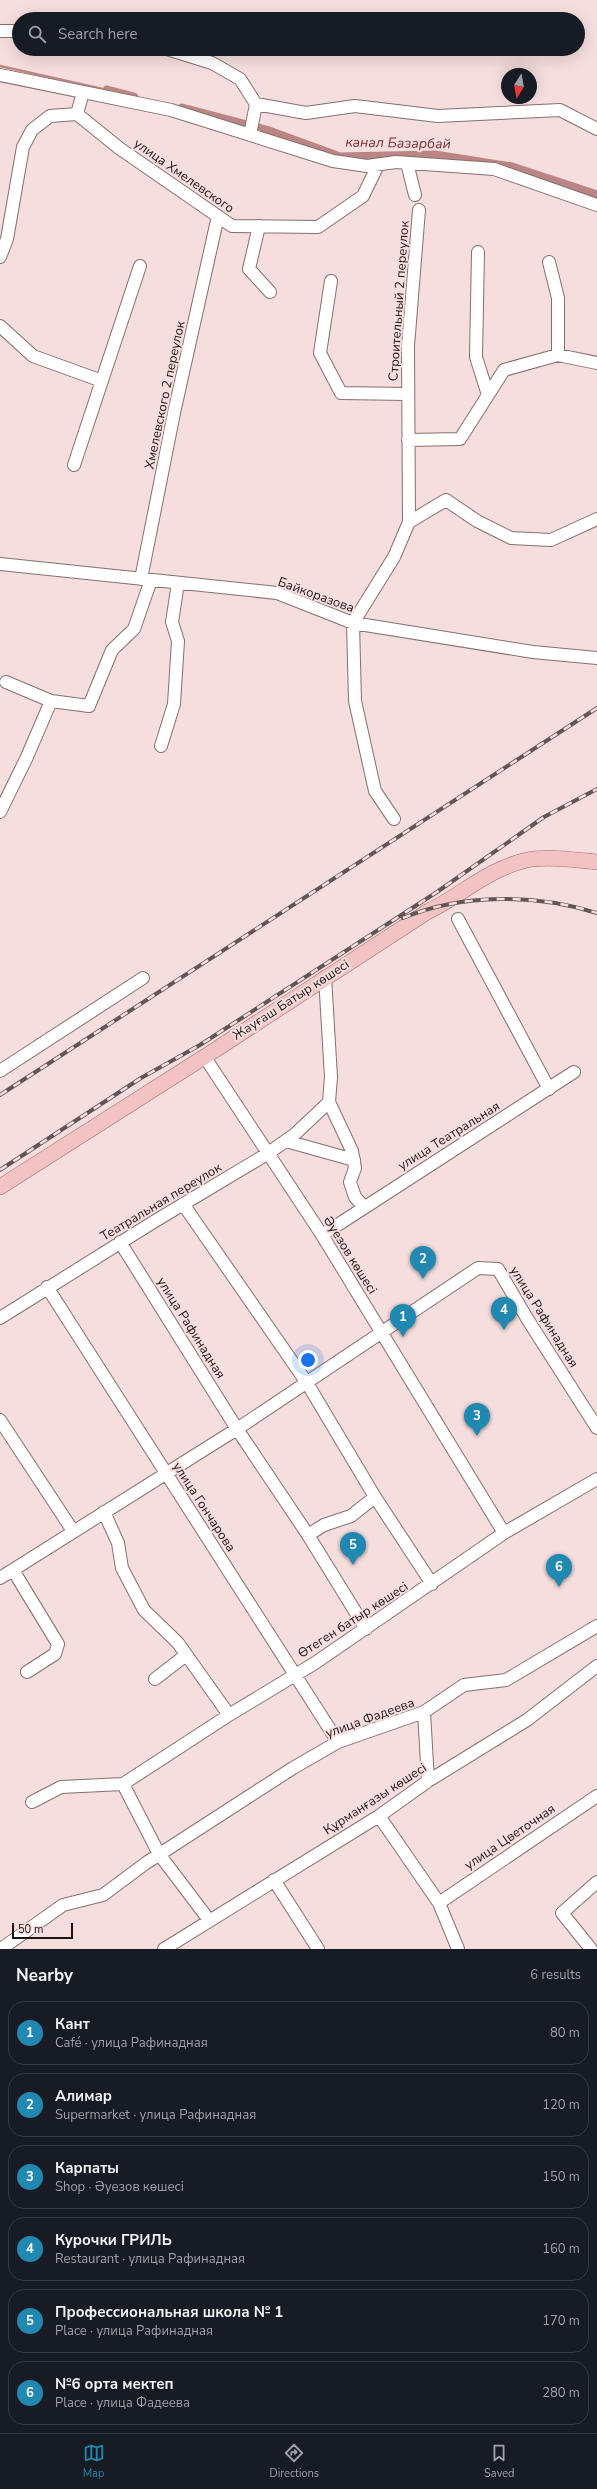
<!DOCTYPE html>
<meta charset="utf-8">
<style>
body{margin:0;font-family:"Nunito Sans",sans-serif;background:#242831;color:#f1f3f6}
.compass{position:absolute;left:501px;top:68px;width:36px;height:36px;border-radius:50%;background:#171b24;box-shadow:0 4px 16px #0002;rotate:191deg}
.scale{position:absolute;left:12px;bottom:10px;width:61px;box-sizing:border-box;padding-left:4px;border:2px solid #1c1414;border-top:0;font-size:11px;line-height:14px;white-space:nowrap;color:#1c1414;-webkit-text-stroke:3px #f5dedd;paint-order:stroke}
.you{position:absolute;left:308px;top:1360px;width:14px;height:14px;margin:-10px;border:3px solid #fff;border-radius:50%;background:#1a73e8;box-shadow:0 0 0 6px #1a73e833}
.badge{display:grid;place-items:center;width:26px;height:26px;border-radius:50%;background:#2088b1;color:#fff;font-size:13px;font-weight:700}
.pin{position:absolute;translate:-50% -33px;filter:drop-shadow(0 1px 2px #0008)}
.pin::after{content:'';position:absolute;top:21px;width:14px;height:12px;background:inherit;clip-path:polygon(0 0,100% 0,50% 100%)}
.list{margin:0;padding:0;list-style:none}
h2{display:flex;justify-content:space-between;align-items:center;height:52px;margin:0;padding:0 16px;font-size:17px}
h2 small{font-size:13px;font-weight:400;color:#9ea1a6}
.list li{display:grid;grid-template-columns:26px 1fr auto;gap:12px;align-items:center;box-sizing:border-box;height:64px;margin:0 8px 8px;padding:0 8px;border:1px solid #363941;border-radius:16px}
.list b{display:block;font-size:15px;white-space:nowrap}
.list p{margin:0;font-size:13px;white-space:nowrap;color:#9ea1a6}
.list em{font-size:13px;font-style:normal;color:#9ea1a6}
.icon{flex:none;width:22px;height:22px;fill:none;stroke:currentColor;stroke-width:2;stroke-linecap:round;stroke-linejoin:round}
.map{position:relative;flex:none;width:597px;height:1949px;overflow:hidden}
.search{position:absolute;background:#171b24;box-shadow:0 4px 16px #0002;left:12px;right:12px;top:12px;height:44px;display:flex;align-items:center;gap:10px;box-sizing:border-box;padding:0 14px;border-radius:22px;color:#9ea1a6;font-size:15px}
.sheet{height:484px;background:#171b24}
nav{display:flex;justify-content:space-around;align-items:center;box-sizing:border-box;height:56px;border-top:1px solid #363941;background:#171b24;font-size:11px;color:#9ea1a6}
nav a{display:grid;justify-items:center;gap:2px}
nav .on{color:#2088b1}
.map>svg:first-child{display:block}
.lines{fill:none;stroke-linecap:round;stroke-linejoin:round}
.stream{stroke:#ba8584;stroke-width:2.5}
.canal{stroke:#ba8584;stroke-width:9}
.minor-casing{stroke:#84706f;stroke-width:14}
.major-casing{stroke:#a36a6a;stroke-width:16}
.minor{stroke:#fff;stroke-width:12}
.major{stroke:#f3c2c2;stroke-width:15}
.rail-casing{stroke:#625555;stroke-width:4}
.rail{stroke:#f5dedd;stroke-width:2.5;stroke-dasharray:8;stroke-linecap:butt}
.labels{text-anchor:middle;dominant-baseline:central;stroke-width:4;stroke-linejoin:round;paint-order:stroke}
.street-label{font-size:13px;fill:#1c1414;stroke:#f5dedd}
.water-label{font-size:14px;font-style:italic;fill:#743133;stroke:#f5dedd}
</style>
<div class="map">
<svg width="597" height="1949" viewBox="0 0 597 1949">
<rect width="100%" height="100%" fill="#f5dedd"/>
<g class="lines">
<path class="stream" d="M0,66L107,90"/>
<path class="canal" d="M107,90L134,97
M182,108L266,130L340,157L435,155L512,167L597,195"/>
<defs>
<path id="minor" d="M0,31H19
M167,49L212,63L240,79L256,104L306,113L355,106L438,116L560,110L597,129
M0,75L171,110L333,161L367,166L396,162L494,169L597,205
M83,92L77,114L119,148L232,226L318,227L363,196L378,165
M250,135L256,104
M407,163L415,195
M259,226L249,269L270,292
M478,252L476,357L488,395
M0,257L7,239L23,147L32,130L50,116L77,114
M549,262L558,298V355
M331,281L320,353L341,393L407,394
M0,326L33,356L102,381
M408,440L460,439L504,370L558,355L597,363
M74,465L140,266
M409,522L446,500L477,521L511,538L551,540L597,519
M0,564L277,593L353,623L533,652L597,658
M141,579L174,413L218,216
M6,682L51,701
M161,746L174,704L178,641L172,622L178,583
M0,812L26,759L51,701L89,706L112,650L134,629L151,580
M394,819L375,791L355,701L353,623L394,557L409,522L408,346L419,210
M458,919L549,1089
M325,977L331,1077L329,1102L352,1151L355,1168L350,1182L355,1197L363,1206
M204,1056L322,1235L504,1533
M0,1071L143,978
M286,1141L354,1160
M183,1204L307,1383L375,1497L432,1584
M322,1235L574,1072
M120,1242L237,1429L308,1535L366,1629
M47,1287L338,1742
M0,1318L155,1221L267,1154L294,1135L329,1102
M0,1420L73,1531
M104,1512L118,1543L122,1568L144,1610L178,1643L229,1715
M308,1535L324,1525L351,1516L375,1497
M13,1570L58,1644L55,1654L27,1672
M0,1578L237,1429L478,1268L498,1269L528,1320L597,1428
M155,1679L186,1655
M424,1712L428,1781
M123,1784L159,1854L209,1920
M32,1802L61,1787L123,1784L229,1715L315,1663L504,1533L597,1479
M379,1816L439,1903L458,1949
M274,1880L318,1949
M439,1903L597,1796
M1,1949L63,1905L103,1895L146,1863L293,1768L338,1742L424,1712L464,1685L506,1680L597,1626
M164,1949L379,1816L428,1781L527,1720L597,1666
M591,1949L562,1913L597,1882"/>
<path id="major" d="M0,1187L209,1054L427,912C460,896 490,868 527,860C547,856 576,860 597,862"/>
</defs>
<use href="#minor" class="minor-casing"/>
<use href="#major" class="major-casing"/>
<use href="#minor" class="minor"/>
<use href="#major" class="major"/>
<defs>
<path id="rail" d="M403,918C463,893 536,894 597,913
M0,1095L597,708
M0,1170L141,1078L200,1045L437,892L544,817L597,789"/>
</defs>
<use href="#rail" class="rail-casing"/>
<use href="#rail" class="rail"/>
</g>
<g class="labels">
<g class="street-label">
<text transform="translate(184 176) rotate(35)">улица Хмелевского</text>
<text transform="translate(399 301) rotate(-86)">Строительный 2 переулок</text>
<text transform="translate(165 395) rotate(-78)">Хмелевского 2 переулок</text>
<text transform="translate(316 595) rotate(20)">Байкоразова</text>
<text transform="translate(291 1000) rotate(-33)">Жауғаш Батыр көшесі</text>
<text transform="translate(449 1136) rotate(-32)">улица Театральная</text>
<text transform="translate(161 1202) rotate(-31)">Театральная переулок</text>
<text transform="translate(350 1255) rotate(58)">Әуезов көшесі</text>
<text transform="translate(544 1317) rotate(58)">улица Рафинадная</text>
<text transform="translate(191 1328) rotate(58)">улица Рафинадная</text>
<text transform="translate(204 1507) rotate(57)">улица Гончарова</text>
<text transform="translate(353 1620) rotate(-33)">Өтеген батыр көшесі</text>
<text transform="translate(370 1718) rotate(-20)">улица Фадеева</text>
<text transform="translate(375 1799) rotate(-33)">Құрманғазы көшесі</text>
<text transform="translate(510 1837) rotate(-34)">улица Цветочная</text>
</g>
<g class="water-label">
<text transform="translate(398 143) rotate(1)">канал Базарбай</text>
</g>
</g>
</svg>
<svg class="compass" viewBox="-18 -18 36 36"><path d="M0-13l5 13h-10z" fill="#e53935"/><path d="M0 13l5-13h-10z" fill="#9ea1a6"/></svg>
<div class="scale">50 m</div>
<div class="you"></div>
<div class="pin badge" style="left:403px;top:1337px">1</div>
<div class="pin badge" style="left:423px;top:1279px">2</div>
<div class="pin badge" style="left:477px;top:1436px">3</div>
<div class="pin badge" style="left:504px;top:1330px">4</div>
<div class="pin badge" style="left:353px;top:1565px">5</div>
<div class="pin badge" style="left:559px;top:1587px">6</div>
<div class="search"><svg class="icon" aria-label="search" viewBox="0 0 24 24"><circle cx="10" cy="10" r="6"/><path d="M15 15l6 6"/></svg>Search here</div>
</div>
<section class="sheet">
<h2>Nearby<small>6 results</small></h2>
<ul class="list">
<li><span class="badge">1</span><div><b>Кант</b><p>Café · улица Рафинадная</p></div><em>80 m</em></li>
<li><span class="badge">2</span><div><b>Алимар</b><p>Supermarket · улица Рафинадная</p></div><em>120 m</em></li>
<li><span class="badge">3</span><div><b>Карпаты</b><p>Shop · Әуезов көшесі</p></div><em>150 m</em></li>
<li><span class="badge">4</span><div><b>Курочки ГРИЛЬ</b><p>Restaurant · улица Рафинадная</p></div><em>160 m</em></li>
<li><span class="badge">5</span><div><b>Профессиональная школа № 1</b><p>Place · улица Рафинадная</p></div><em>170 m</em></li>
<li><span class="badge">6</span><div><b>№6 орта мектеп</b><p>Place · улица Фадеева</p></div><em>280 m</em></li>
</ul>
</section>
<nav>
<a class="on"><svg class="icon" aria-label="map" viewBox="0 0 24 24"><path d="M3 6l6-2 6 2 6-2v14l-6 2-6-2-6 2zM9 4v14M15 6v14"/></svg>Map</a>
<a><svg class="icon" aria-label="directions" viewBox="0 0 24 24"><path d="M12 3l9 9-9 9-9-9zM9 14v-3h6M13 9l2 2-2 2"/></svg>Directions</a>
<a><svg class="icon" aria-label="saved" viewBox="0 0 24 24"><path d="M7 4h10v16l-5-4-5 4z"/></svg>Saved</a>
</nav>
